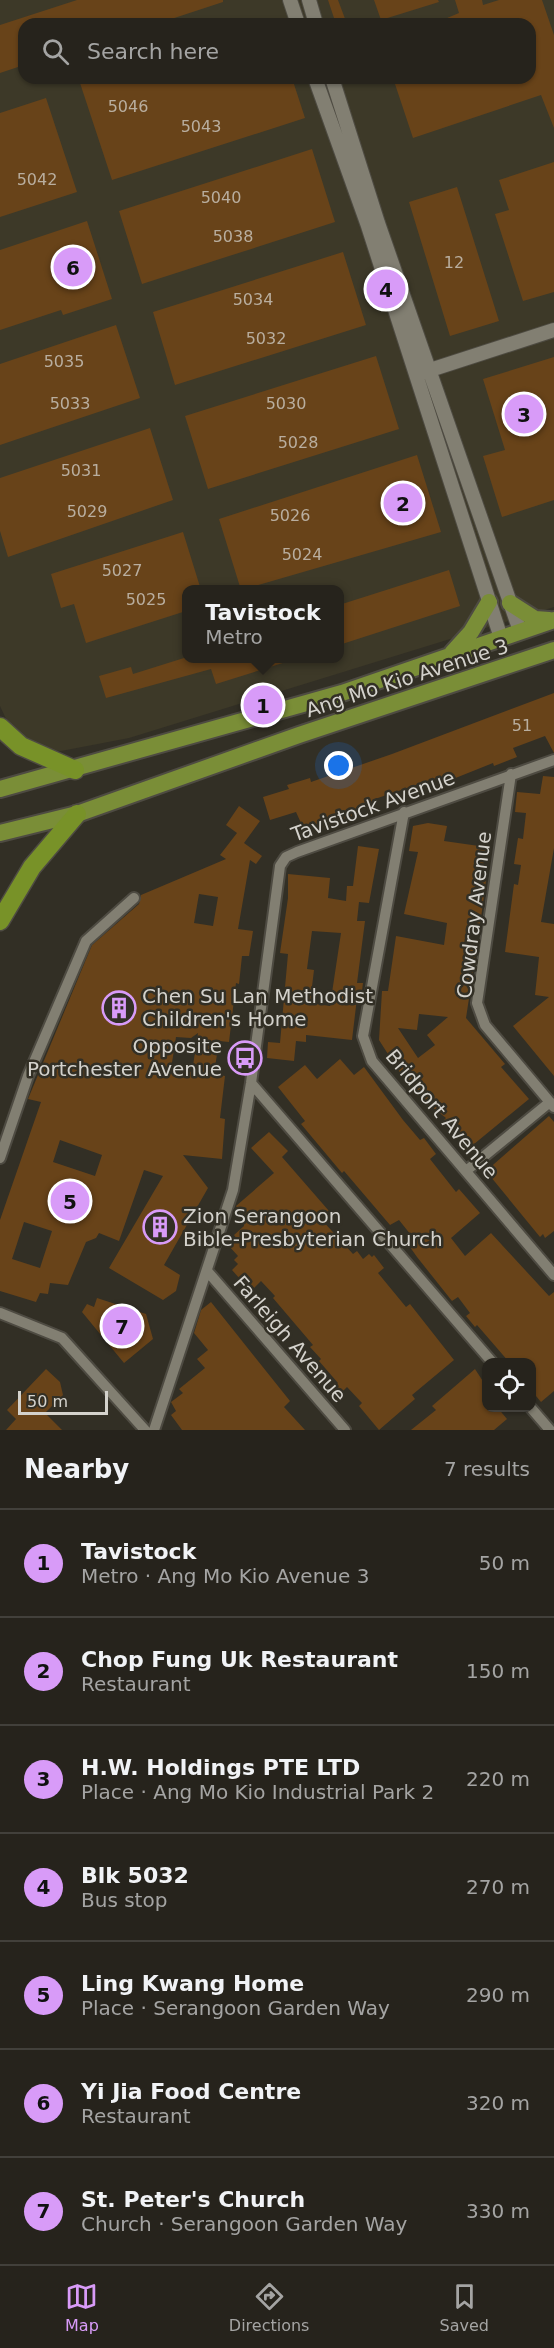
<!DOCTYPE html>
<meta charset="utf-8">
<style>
body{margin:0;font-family:"DejaVu Sans",sans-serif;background:#2e2b25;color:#f1f3f6}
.controls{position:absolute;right:18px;bottom:18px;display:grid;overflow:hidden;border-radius:12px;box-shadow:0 2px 4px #0004}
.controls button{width:54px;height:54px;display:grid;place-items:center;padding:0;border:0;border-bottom:2px solid #42403b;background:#26231c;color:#f1f3f6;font:30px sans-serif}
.scale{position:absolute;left:18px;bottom:15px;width:90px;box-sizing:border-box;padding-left:6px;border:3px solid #d4d2cc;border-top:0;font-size:16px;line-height:21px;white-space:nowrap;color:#d4d2cc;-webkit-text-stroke:4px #322f25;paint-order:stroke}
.you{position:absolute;left:339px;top:766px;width:21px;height:21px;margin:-15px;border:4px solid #fff;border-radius:50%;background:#1a73e8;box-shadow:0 0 0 9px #1a73e833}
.badge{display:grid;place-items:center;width:39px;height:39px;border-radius:50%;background:#d89bf8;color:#111;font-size:20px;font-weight:700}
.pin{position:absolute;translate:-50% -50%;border:3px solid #fff;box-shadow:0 2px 6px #0006}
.popup{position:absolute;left:182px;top:585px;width:162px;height:78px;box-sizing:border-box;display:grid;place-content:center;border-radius:12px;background:#26231c;filter:drop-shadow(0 2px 4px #0005);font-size:20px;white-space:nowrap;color:#a4a4a3}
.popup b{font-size:22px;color:#f1f3f6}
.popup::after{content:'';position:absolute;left:50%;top:100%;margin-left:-12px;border:12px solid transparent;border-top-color:#26231c}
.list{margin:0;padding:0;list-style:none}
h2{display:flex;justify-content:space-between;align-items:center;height:78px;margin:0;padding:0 24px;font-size:26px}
h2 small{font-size:20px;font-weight:400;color:#a4a4a3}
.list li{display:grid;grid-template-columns:39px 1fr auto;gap:18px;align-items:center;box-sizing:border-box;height:108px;padding:0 24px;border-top:2px solid #42403b}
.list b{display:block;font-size:22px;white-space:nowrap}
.list p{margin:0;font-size:20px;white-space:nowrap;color:#a4a4a3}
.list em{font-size:20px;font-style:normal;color:#a4a4a3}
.icon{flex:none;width:33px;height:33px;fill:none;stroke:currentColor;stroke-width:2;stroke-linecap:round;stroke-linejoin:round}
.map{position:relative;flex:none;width:554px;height:1430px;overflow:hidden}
.search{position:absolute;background:#26231c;box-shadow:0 2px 4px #0004;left:18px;right:18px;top:18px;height:66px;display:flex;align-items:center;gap:15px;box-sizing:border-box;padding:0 21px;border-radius:18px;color:#a4a4a3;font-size:22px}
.sheet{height:834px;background:#26231c}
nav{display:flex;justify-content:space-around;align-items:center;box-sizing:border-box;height:84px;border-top:2px solid #42403b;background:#26231c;font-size:16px;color:#a4a4a3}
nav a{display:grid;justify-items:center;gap:3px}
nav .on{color:#d89bf8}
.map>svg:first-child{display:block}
.built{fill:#3d3928;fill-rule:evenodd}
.building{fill:#684319;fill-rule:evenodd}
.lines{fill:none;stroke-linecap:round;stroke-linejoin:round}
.minor-casing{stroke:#4e4b42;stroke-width:14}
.tertiary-casing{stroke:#4e4b42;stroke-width:16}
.trunk-casing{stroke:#4e4b42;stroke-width:20}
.motorway-casing{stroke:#4e4b42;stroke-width:21}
.minor{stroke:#827f72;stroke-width:10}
.tertiary{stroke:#827f72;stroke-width:14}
.trunk{stroke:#7a8e37;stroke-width:16}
.motorway{stroke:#789228;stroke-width:18}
.labels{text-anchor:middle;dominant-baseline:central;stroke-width:5;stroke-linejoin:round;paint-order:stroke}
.number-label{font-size:16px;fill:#b9ae9f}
.street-label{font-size:20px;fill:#d4d2cc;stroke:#322f25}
.poi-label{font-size:20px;fill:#d4d2cc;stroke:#322f25;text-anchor:start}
</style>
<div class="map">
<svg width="554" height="1430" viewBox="0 0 554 1430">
<rect width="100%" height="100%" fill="#322f25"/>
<path class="built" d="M0,0H554V607L129,738L61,751L36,749L8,723L0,706ZM24,24H530V78H24ZM186,590H340V658H186Z"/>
<path class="building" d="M77,0H223V2L156,24H24V65L0,73V25Z
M328,0H338L347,24H336Z
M374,0H438L439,2L381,20Z
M455,0H482L483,5L499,0H542L554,35V128L541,95L413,138L393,78H530V24H433L459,13Z
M95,78H292L305,118L112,180L80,83Z
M46,98L77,192L0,217V113Z
M312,149L335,222L142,284L119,211Z
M554,162V292L523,301L495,214L509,210L499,180Z
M457,187L499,321L450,336L409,202Z
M87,221L112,299L63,315L61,310L0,330V250Z
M343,252L366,325L175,385L153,312Z
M116,325L140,398L0,445V364Z
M376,356L399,429L208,489L185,416Z
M554,357V500L502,517L483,456L505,450L483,379Z
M150,428L173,500L8,557L0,531V478Z
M417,455L441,532L241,590L219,519Z
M183,532L201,590H186V611L86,643L74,604L61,608L51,574Z
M449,570L460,606L339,645V605Z
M184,658H289V661L216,684L211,669L106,698L99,676L131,667L133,674Z
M554,693V753L545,736L513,748L517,757L494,766L493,763L438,785L436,778L372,800L373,802L350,811L352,816L306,834L296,812L270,820L263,797L289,789L287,785L310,778L311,782L392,754Z
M543,776L554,777V848L541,922L554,924V1076L513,1026L549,997L535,995L539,957L505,952L514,884L518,885L521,865L514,864L518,838L523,839L526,813L515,812L517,792L540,794Z
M239,806L260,821L244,843L262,856L256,864L250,860L238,929L253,931L249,956H242L239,984L236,983L229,1042L219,1041L214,1074L225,1076L220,1118L225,1119L222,1159L183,1155L208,1188L164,1265L180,1275L176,1291L163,1300L109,1268L163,1176L144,1170L119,1241L99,1233L96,1238L86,1242L68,1285L50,1283L48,1294L40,1293L36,1302L0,1291V1220L41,1102L28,1099L92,945L139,904L141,895L226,859L220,855L237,833L226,825ZM199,894L218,897L213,926L194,923ZM198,1033L192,1072L171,1069L176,1037L191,1038ZM60,1140L102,1155L95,1176L53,1162ZM24,1222L52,1231L40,1268L12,1259Z
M428,823L447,826L444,841L486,847L481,881H486L480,925L472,924L469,945L477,946L466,1018L505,1064L501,1067L529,1099L468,1149L444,1120L446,1118L423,1100L412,1085L409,1087L379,1040L382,991H388L396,936L444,945L447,923L404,914L418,852L409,851L413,826ZM419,1014L448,1017L427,1035L435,1045L418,1058L398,1028L417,1030Z
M358,846L379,849L369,903L359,902L357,921H365L357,983H363L361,999L357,998L352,1040L306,1035V1042L296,1041L294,1061L267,1058L268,1042L280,1043L288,954L280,953L288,898V874L330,878L328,898L346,901L347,886H353ZM312,931L341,933L330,1006L310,1003L314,970L307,969Z
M340,1059L354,1075L364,1067L403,1120L420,1140L424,1138L436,1154L430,1159L456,1192L459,1189L480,1213L451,1238L465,1256L491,1233L549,1296L554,1292V1391L541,1402L531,1390V1362H509L477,1325L475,1327L466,1316L470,1313L458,1297L452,1301L417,1257L405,1240L411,1235L399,1220L390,1225L344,1171L342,1173L301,1124L305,1121L278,1087L305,1065L317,1079Z
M549,1116L554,1122V1231L545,1238L543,1234L540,1237L486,1171Z
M269,1132L288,1151L282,1157L329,1211L320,1218L353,1254L357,1251L363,1259L369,1254L372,1257L374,1255L384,1268L378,1273L406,1307L410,1304L454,1360L412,1395L415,1399L379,1430L359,1406L362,1403L347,1387L339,1395L333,1388L338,1383L319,1361L321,1359L310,1347L313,1345L273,1298L275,1296L261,1281L254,1288L251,1285L248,1288L232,1270L238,1264L234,1260L238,1256L229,1246L237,1239L234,1235L244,1226V1218L236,1206L274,1173L251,1148Z
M97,1298L146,1314L153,1339L124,1363L82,1312L87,1304L94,1307Z
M211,1302L290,1401L284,1407L305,1430H182L171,1415L176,1411L171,1402L183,1393L179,1389L205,1368L197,1359L208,1350L194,1333L201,1310Z
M46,1369L60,1382L63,1395L45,1413L62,1430H6L16,1419L7,1410Z
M475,1369L486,1386V1407H497L507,1419L494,1430H411L436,1410L432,1406Z"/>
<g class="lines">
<defs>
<path id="minor" d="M511,774L477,1003L485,1025L554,1107
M404,812L363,1036L372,1061L554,1275
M251,1083L492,1362
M0,1158L28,1076L86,941L134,898
M466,1171L550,1102
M208,1272L345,1430
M0,1313L62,1338L145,1430
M531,1408L550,1430
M154,1430L233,1190L251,1083L280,866L286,857L297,852L554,760"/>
<path id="tertiary" d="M290,0L298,24
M309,0L316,24
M315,78L368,226L501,638
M332,78L378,223L520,631
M424,372L554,330"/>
<path id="trunk" d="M510,603L535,619L549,620
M452,653L471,632L489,602
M0,789L342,693L554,620
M0,833L77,814L299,735L554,650"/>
<path id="motorway" d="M0,727L21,746L75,770
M0,921L32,867L77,814"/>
</defs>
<use href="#minor" class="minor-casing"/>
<use href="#tertiary" class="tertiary-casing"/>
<use href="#trunk" class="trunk-casing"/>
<use href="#motorway" class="motorway-casing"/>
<use href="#minor" class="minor"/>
<use href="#tertiary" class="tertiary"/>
<use href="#trunk" class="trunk"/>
<use href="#motorway" class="motorway"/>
</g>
<defs>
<symbol id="building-ring" viewBox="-11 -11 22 22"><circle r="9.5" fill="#322f25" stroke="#d89bf8" stroke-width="1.5"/><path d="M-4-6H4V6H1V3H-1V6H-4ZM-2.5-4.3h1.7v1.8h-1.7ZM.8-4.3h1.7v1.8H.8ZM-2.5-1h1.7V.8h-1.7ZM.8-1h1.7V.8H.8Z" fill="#d89bf8"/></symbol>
<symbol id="bus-ring" viewBox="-11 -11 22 22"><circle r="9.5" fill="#322f25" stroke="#d89bf8" stroke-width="1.5"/><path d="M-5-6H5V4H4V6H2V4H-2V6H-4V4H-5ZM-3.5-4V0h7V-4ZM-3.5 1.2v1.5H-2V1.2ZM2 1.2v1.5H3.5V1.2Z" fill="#d89bf8"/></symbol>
</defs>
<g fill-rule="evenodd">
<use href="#building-ring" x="100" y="989" width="38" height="38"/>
<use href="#bus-ring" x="226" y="1039" width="38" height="38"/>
<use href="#building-ring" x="141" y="1208" width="38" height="38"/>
</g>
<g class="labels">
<g class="number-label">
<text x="128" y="106">5046</text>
<text x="201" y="126">5043</text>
<text x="37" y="179">5042</text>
<text x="221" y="197">5040</text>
<text x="233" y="236">5038</text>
<text x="454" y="262">12</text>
<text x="253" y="299">5034</text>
<text x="266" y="338">5032</text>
<text x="64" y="361">5035</text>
<text x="70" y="403">5033</text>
<text x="286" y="403">5030</text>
<text x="298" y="442">5028</text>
<text x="81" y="470">5031</text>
<text x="87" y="511">5029</text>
<text x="290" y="515">5026</text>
<text x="302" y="554">5024</text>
<text x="122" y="570">5027</text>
<text x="146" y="599">5025</text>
<text x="522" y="725">51</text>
</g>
<g class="street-label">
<text transform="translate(407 678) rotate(-18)">Ang Mo Kio Avenue 3</text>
<text transform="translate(373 806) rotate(-20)">Tavistock Avenue</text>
<text transform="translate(474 915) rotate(-83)">Cowdray Avenue</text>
<text transform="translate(442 1114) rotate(50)">Bridport Avenue</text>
<text transform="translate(290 1339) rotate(49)">Farleigh Avenue</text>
</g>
<g class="poi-label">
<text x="142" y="996">Chen Su Lan Methodist<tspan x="142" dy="23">Children's Home</tspan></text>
<text x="222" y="1046" text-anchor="end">Opposite<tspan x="222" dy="23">Portchester Avenue</tspan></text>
<text x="183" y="1216">Zion Serangoon<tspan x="183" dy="23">Bible-Presbyterian Church</tspan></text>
</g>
</g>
</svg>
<div class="controls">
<button><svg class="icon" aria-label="locate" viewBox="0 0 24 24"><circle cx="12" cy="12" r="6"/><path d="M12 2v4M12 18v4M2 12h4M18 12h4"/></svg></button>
</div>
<div class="scale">50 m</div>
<div class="you"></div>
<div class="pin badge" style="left:263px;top:705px">1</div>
<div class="popup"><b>Tavistock</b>Metro</div>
<div class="pin badge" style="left:403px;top:503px">2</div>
<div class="pin badge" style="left:524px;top:414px">3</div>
<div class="pin badge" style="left:386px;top:289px">4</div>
<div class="pin badge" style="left:70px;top:1201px">5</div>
<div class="pin badge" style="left:73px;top:267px">6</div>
<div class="pin badge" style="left:122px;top:1326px">7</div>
<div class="search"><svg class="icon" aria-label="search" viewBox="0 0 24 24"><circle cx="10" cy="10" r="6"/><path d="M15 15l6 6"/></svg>Search here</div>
</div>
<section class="sheet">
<h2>Nearby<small>7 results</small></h2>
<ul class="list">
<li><span class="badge">1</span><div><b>Tavistock</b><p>Metro · Ang Mo Kio Avenue 3</p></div><em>50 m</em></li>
<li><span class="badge">2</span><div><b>Chop Fung Uk Restaurant</b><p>Restaurant</p></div><em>150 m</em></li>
<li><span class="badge">3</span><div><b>H.W. Holdings PTE LTD</b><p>Place · Ang Mo Kio Industrial Park 2</p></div><em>220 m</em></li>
<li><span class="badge">4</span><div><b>Blk 5032</b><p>Bus stop</p></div><em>270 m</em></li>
<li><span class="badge">5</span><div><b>Ling Kwang Home</b><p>Place · Serangoon Garden Way</p></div><em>290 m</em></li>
<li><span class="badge">6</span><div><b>Yi Jia Food Centre</b><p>Restaurant</p></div><em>320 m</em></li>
<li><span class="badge">7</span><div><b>St. Peter's Church</b><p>Church · Serangoon Garden Way</p></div><em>330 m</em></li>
</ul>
</section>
<nav>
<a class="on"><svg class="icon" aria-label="map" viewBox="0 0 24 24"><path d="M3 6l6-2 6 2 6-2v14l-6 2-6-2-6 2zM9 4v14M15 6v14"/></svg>Map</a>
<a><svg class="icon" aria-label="directions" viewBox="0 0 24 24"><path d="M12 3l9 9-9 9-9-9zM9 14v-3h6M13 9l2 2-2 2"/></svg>Directions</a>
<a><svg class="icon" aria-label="saved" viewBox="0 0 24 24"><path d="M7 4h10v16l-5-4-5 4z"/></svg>Saved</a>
</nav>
